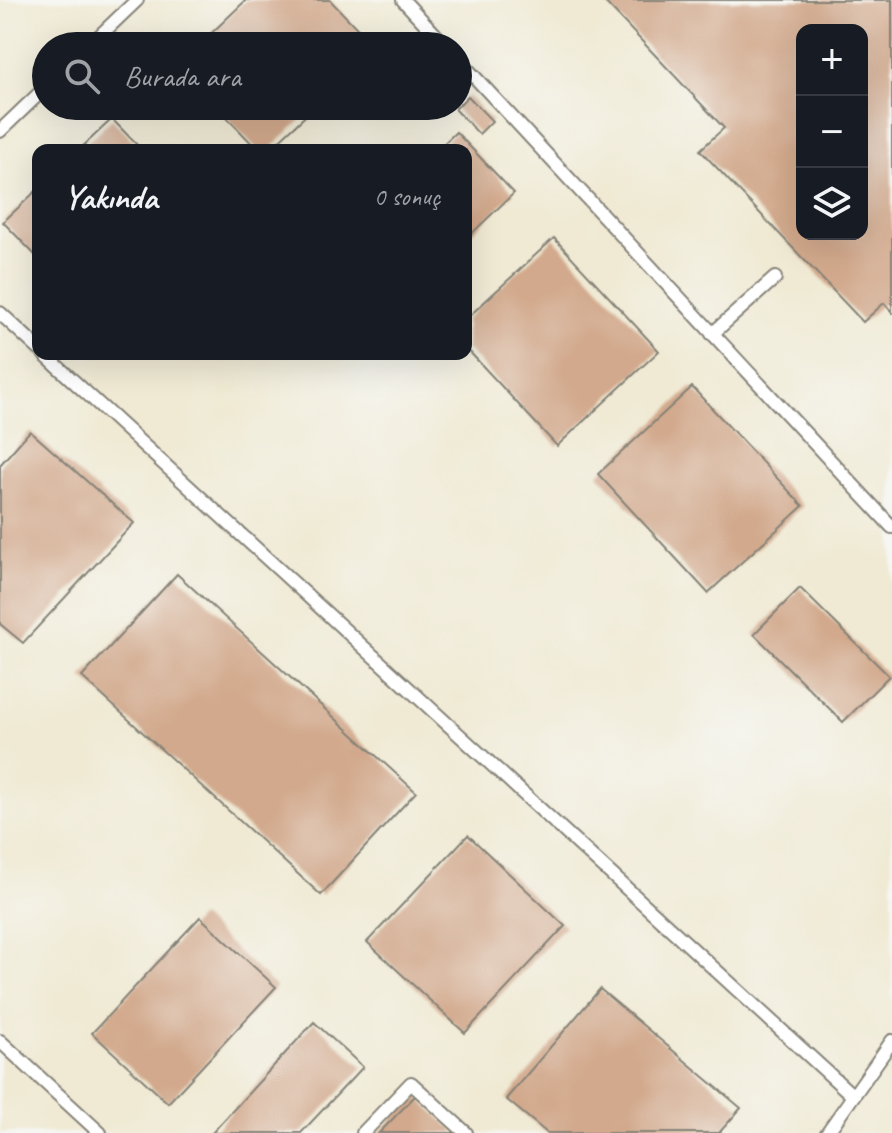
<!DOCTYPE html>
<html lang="tr">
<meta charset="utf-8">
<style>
body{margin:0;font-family:Caveat,sans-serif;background:#242831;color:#f1f3f6}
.controls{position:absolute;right:24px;top:24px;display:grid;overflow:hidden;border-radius:16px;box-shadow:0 8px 32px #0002}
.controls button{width:72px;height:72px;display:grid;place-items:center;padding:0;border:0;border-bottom:2px solid #363941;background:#171b24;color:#f1f3f6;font:40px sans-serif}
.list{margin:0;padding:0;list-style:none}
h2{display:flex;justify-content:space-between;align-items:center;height:104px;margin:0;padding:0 32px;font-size:34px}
h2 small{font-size:26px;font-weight:400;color:#9ea1a6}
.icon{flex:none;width:44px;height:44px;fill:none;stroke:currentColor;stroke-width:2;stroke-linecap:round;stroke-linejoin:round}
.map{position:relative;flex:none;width:892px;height:1133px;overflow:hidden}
.search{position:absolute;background:#171b24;box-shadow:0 8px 32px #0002;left:32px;top:32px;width:440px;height:88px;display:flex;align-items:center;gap:20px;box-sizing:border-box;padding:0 28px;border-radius:44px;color:#9ea1a6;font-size:30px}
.panel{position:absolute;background:#171b24;box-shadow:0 8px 32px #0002;left:32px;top:144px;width:440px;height:216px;border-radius:16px}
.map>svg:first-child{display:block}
.building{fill:#d2a98c;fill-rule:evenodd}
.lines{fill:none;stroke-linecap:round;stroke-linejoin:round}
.lane-casing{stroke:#868378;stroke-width:16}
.lane{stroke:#fff;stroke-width:12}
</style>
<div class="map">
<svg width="892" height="1133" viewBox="0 0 892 1133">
<rect width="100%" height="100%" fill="#f6f6f2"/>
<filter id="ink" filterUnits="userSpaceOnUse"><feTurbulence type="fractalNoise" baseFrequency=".0125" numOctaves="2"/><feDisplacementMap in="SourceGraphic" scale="16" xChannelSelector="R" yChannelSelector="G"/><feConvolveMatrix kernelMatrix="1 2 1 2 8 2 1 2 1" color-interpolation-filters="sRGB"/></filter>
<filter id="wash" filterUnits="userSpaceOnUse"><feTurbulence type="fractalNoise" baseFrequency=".006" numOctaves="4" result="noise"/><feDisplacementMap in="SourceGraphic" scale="32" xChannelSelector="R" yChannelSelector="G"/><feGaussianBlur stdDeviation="1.8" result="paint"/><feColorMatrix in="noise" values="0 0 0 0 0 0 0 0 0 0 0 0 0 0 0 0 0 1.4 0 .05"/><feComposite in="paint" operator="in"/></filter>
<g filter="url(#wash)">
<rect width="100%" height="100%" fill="#f0ead4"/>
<g id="blocks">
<path class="building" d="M246,0H330L374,46H198Z
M603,0H892V312L884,303L863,322L700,150L724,128ZM802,30H862V234H802Z
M468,96L492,121L479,134L455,109Z
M216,106H316L269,150H258Z
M112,119L142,150H79Z
M456,132L514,193L466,239V150H437Z
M38,189V258L3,222Z
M554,238L659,351L557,446L466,348V319Z
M692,387L803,506L708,593L598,474Z
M30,431L134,523L23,643L0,624V465Z
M177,574L416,792L321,895L82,677Z
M800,588L889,676L843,722L754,634Z
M468,835L565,926L465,1033L367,942Z
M200,917L276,987L168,1103L92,1033Z
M600,989L741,1108L719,1133H547L506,1099Z
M314,1022L363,1067L301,1133H212Z
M416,1095L456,1133H379Z"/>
</g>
</g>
<g filter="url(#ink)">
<use href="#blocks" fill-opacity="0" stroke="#868378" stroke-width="2"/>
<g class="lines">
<defs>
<path id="lane" d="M403,0L446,46
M89,46L137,0
M458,59L892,527
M0,131L46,87
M0,313L38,348
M712,334L775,278
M44,354L853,1096
M0,1041L100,1133
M363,1133L411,1083L466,1133
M827,1133L892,1041"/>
</defs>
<use href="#lane" class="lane-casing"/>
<use href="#lane" class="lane"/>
</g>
</g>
</svg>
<div class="controls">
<button>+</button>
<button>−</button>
<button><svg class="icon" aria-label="layers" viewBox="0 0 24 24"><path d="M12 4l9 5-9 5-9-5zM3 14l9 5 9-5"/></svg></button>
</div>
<div class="search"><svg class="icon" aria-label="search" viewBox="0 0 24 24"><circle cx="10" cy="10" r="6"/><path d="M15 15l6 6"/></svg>Burada ara</div>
<section class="panel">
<h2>Yakında<small>0 sonuç</small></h2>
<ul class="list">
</ul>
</section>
</div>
